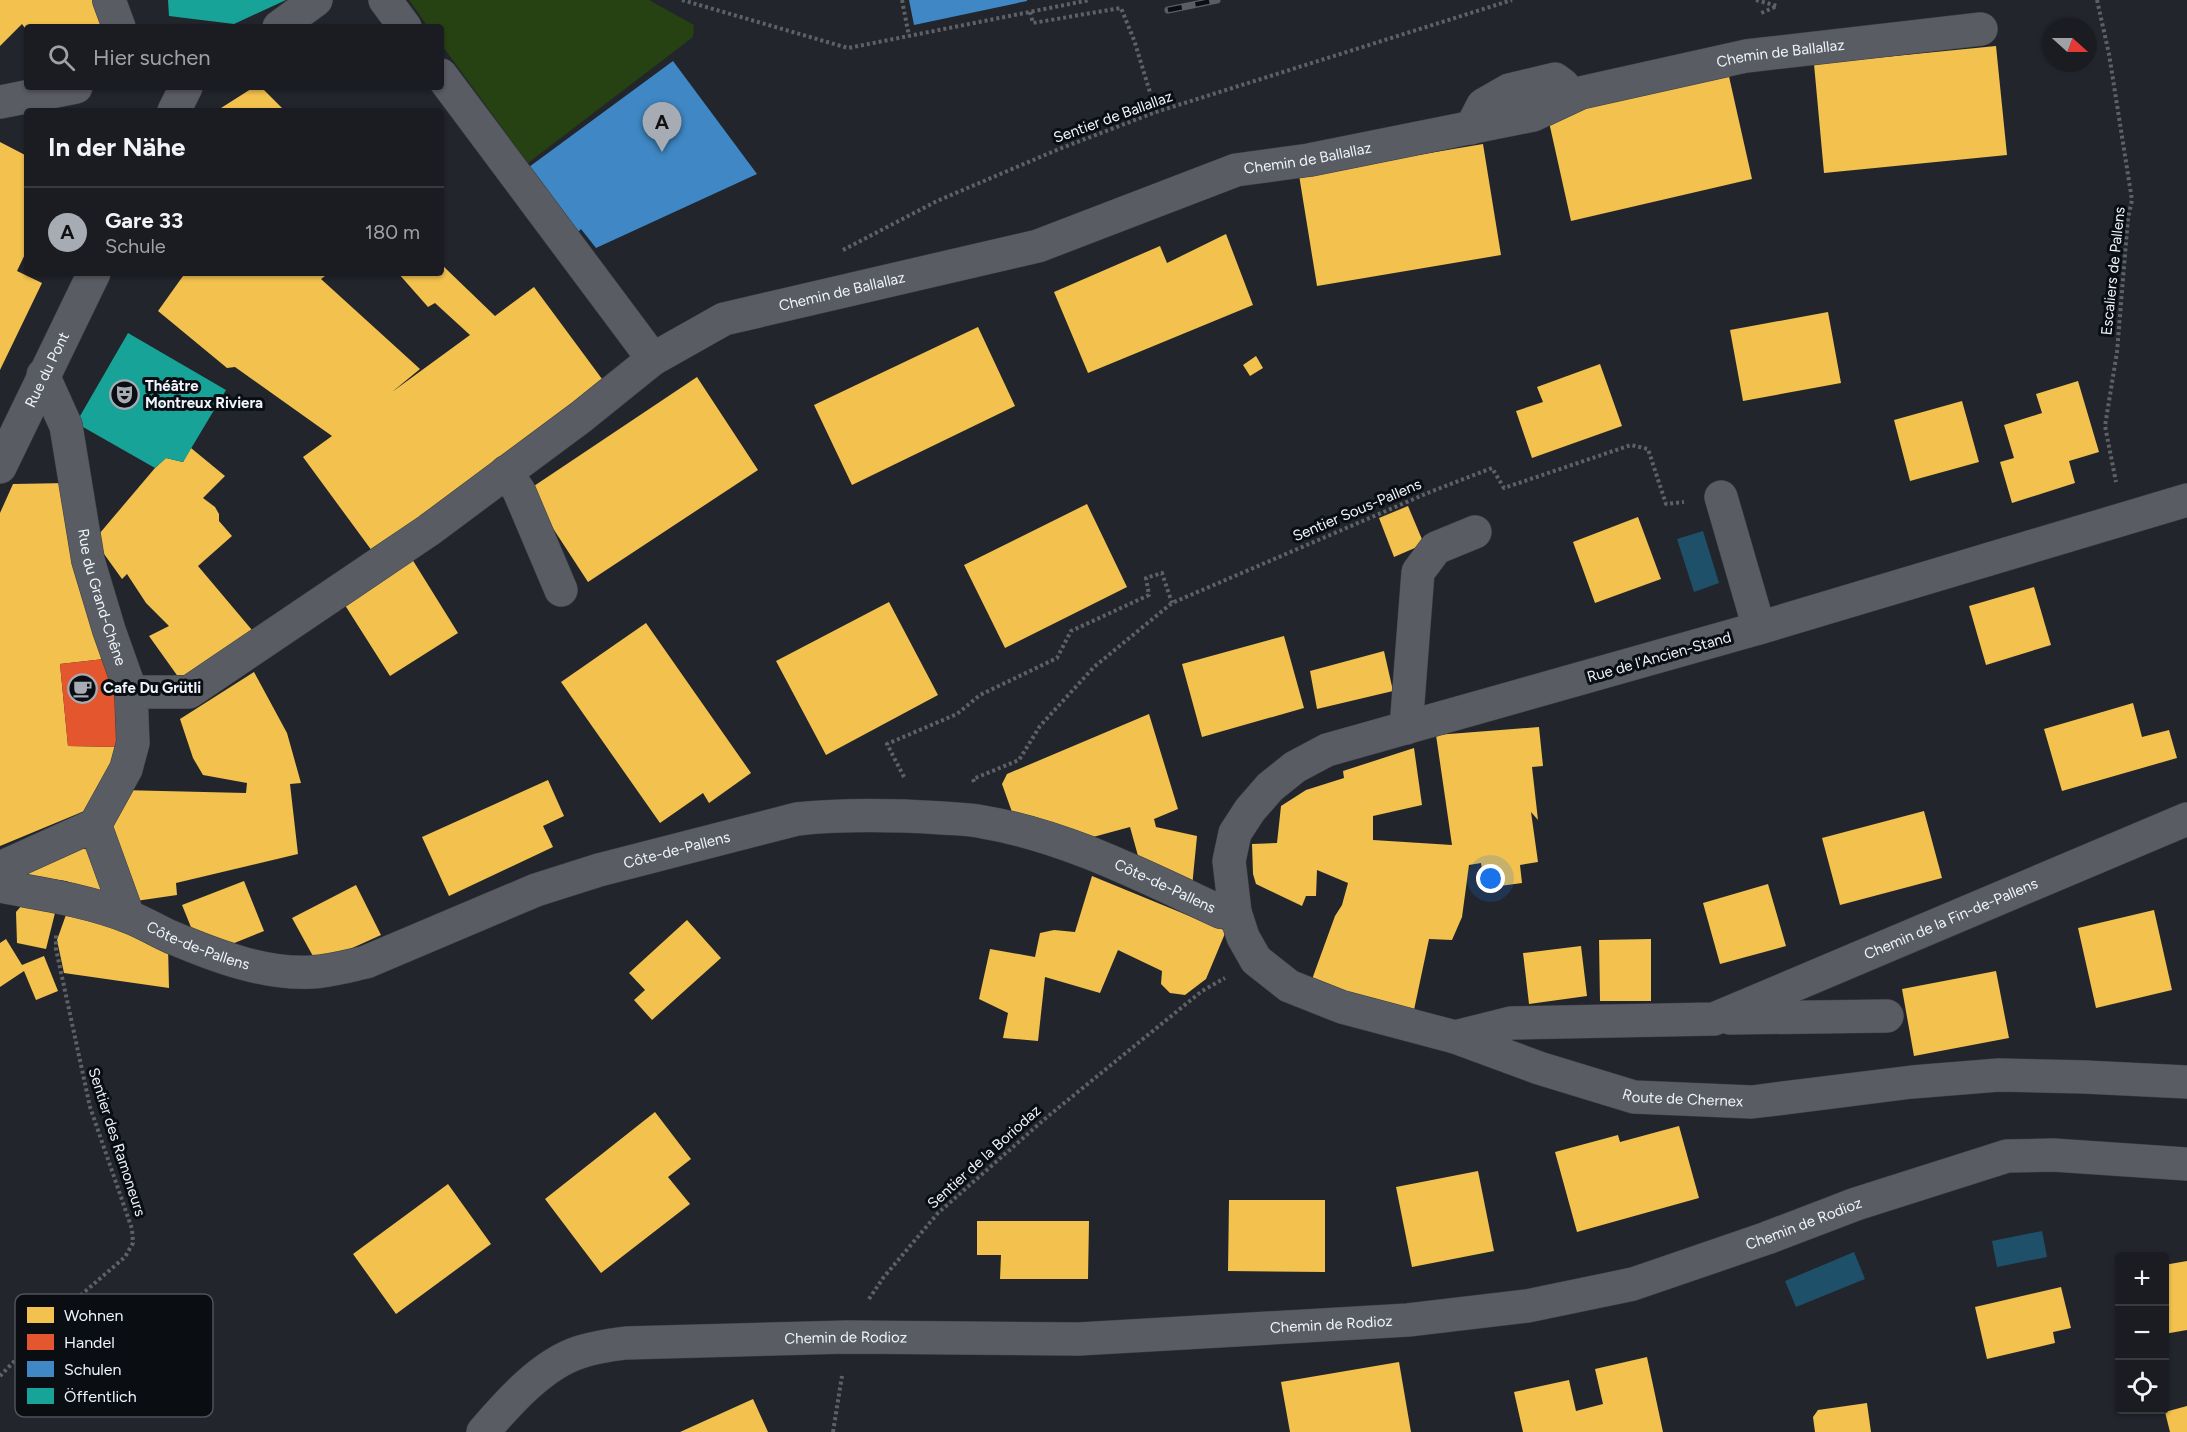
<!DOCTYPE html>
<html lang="de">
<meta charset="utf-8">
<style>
body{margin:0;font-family:Figtree,sans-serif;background:#23252a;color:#f1f3f6}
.controls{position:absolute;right:18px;bottom:18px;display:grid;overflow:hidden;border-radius:6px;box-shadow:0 2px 4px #0004}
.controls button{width:54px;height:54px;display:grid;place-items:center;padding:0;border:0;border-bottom:2px solid #383a3f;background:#1a1c21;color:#f1f3f6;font:30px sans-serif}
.compass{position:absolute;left:2043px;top:18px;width:54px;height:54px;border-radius:50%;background:#1a1c21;box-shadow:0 2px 4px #0004;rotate:111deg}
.you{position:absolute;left:1491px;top:879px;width:21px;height:21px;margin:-15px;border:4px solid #fff;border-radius:50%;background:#1a73e8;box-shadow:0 0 0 9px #1a73e833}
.badge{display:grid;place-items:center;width:39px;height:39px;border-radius:50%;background:#a7abb3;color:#111;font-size:20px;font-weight:700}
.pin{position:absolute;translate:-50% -50px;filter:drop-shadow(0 2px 3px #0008)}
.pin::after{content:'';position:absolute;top:32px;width:21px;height:18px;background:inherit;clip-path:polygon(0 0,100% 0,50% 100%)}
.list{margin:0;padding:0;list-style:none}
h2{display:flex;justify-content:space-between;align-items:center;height:78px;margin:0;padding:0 24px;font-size:26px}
h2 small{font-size:20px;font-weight:400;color:#9fa1a5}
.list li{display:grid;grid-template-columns:39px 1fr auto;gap:18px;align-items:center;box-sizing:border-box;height:90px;padding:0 24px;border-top:2px solid #383a3f}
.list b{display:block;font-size:22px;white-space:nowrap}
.list p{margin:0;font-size:20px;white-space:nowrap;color:#9fa1a5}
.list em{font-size:20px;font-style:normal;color:#9fa1a5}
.icon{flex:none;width:33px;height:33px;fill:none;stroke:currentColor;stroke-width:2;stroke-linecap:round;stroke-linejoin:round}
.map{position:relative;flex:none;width:2187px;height:1432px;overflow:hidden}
.search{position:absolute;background:#1a1c21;box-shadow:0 2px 4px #0004;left:24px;top:24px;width:420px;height:66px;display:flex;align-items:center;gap:15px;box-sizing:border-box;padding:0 21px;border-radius:6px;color:#9fa1a5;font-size:22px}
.panel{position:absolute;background:#1a1c21;box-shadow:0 2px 4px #0004;left:24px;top:108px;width:420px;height:168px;border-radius:6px}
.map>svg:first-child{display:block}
.green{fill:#264112}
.water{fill:#1e5069}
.homes{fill:#f2c14e}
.shops{fill:#e4572e}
.schools{fill:#3f88c5}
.public{fill:#17a398}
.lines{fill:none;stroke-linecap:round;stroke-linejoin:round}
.minor-casing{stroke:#3d4046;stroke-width:34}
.path{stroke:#5e6266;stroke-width:4;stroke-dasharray:3 3;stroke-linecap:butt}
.minor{stroke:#595c62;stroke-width:33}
.rail-casing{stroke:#5a5d62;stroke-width:7}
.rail{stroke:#0a0e13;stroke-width:4.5;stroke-dasharray:14;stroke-linecap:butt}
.labels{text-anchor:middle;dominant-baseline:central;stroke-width:6;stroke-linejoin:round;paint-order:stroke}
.street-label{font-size:15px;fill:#eef3fc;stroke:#0a0e13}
.poi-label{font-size:15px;font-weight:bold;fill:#eef3fc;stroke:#0a0e13;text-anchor:start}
.key{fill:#0a0e13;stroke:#4e5359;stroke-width:1.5}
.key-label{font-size:16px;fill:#eef3fc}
</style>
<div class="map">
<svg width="2187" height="1432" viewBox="0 0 2187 1432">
<rect width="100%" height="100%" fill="#22262c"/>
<path class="green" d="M409,0H649L694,25L693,37L528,163L441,44V27H428Z"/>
<path class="water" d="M1703,531L1719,583L1694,592L1677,539Z
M2042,1231L2047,1257L1997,1267L1992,1241Z
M1854,1252L1865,1279L1796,1307L1785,1281Z"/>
<path class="homes" d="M0,0H102L111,27H27V31L22,24L0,46Z
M1996,46L2007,155L1824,173L1814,64Z
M1728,72L1752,179L1571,221L1547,113Z
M254,87H261L285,111H222L221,108Z
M0,142L27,156V250L17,271L42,283L0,370Z
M1483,144L1501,255L1317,286L1299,175Z
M1226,234L1253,305L1088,373L1054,292L1160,246L1167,263Z
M441,264L495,316L534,287L605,383L375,555L303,457L332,436L235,367L227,368L158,311L183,276L179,273H329L321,279L420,369L392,392L470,335L435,303L428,307L398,273H441Z
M1828,312L1841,383L1743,401L1730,330Z
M978,327L1015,406L852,485L814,405Z
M1256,356L1263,368L1250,376L1243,365Z
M1600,364L1622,426L1532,458L1516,411L1543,402L1537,387Z
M697,377L758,470L588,582L528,490Z
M2078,381L2099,452L2069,461L2075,483L2012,503L2000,462L2014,458L2004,425L2042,413L2036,394Z
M1962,401L1979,462L1910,481L1894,420Z
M191,448L225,476L203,498L215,507L219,514V521L232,536L198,566L257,636L184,685L149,636L169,626L146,603L127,574L122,579L94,540L155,468L166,458L183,462Z
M68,483L104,659L60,664L68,746L119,747L94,807L0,846V513L13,484Z
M1087,504L1127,587L1005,648L964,565Z
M1408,506L1424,544L1394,557L1379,518Z
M1638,517L1661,579L1595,603L1573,542Z
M412,559L458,633L390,676L343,602Z
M2034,587L2051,645L1986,665L1969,606Z
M889,602L938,695L826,755L776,661Z
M646,623L751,773L709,803L703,793L660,823L561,682Z
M1284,636L1304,708L1202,737L1182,664Z
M1384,651L1393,691L1317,709L1310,671Z
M254,672L287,733L301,783L290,784L298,854L176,883L177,895L129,902L118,870L112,822L120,790L246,793L247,783L203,775L193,758L180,719Z
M2133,703L2142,737L2169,730L2177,758L2062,791L2044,729Z
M1149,714L1178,809L1154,819L1156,827L1197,836L1192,887L1140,863L1130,827L1082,840L1077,830L1068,833L1012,812L1002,784L1007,774Z
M1539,727L1543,766L1532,767L1538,820L1531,812L1538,862L1520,865L1522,883L1485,888L1481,863L1469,865L1462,917L1452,940L1429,939L1414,1010L1311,982L1335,916L1342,905L1348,883L1317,870L1316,896H1306L1302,906L1256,884L1253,874L1252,844L1277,843L1281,806L1306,790L1344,778L1343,771L1414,748L1422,805L1373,816V840L1452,845L1436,735Z
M548,780L564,816L543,826L553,847L449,896L422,837Z
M1924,811L1942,878L1840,905L1822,838Z
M76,846L88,850L102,890L100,892L66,881L23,875Z
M1092,876L1226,931L1206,979L1185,995L1170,993L1161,984L1162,971L1118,950L1100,993L1045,977L1038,1041L1003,1038L1008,1013L979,999L990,949L1035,957L1040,933L1054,930L1075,932Z
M244,881L264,931L222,948L195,937L182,905Z
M1768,884L1786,946L1720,964L1703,903Z
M356,885L381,935L350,949L314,958L292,918Z
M23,904L56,909L46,949L17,943L16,912Z
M2154,910L2172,990L2096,1008L2078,928Z
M67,912L168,945L169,988L64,973L57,940Z
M687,920L721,958L652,1020L634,1000L645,990L629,973Z
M6,939L22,965L44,956L58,991L36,1000L24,971L0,987V943Z
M1651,939V1001H1600L1599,940Z
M1581,946L1587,996L1529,1004L1523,953Z
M1996,971L2009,1038L1914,1056L1902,989Z
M655,1112L691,1159L668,1177L690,1204L601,1273L545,1199Z
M1679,1126L1699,1198L1577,1232L1555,1152L1618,1135L1620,1142Z
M1478,1171L1494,1251L1412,1267L1396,1187Z
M448,1184L491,1244L396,1314L353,1254Z
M1229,1200H1325V1272L1228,1271Z
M977,1221H1089L1088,1279H1000L1001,1255H977Z
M2187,1261V1330L2164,1334V1265Z
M2061,1287L2071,1328L2053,1332L2055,1343L1987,1359L1975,1307Z
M1647,1357L1663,1432H1523L1514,1392L1569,1380L1576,1411L1603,1404L1595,1369Z
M1399,1362L1411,1432H1290L1281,1382Z
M753,1399L768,1432H680Z
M1867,1403L1871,1432H1815L1813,1417L1818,1410Z
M2187,1406V1432H2170L2165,1412Z"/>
<path class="shops" d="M104,659L121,713L119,747L68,746L60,664Z"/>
<path class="schools" d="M909,0H1027V1L914,25Z
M673,61L757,174L596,248L581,229L578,232L529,167Z"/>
<path class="public" d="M168,0H286L234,24L169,16Z
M128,333L226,390L183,462L166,458L155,468L76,423Z"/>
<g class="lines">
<defs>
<g id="minor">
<path d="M109,0L119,27"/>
<path d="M385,0L405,27"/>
<path d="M279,27L316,0"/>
<path d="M441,75L653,359"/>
<path d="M0,102L76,87"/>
<path d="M174,111L186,87"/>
<path d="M1471,128L1483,105L1509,90L1555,79L1563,85"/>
<path id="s1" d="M43,375L66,426L88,560L109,630L131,692L133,743L126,769L95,825L128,916"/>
<path id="s2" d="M0,467L94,273"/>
<path d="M506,472L519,491L561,590"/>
<path d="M1721,497L1759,628"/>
<path id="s3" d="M2187,500L1759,628L1327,750L1295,767L1270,787L1250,810L1235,833L1229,861L1235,912L1243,937L1256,960L1289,986L1342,1007L1455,1037L1539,1068L1634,1097L1752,1102L1912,1082L1999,1075L2085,1077L2187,1082"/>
<path id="s4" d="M131,692H189L429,530L581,417L653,359L724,319L1038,246L1236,170L1309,160L1533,115L1580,93L1746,56L1981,29"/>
<path d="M1406,728L1418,572L1436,548L1475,532"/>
<path d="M0,868L95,825"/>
<path id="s5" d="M0,886C42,894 89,901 129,917C143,922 157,931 171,937C213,955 265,975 312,972C331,971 348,966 366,962L536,890L599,870L797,819C845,814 894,815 942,818C956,819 970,819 983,822C1067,836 1145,877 1221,912H1235"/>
<path d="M1730,1018L1887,1016"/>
<path id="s6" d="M1455,1037L1511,1023L1714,1019L2187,819"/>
<path id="s7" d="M483,1432C508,1403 542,1364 580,1352C595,1347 610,1345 626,1343L848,1337L1079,1339L1408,1320L1527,1306L1633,1284L1767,1238L1856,1204L2007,1156L2053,1155L2187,1164"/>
</g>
</defs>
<use href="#minor" class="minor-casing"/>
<path class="path" d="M682,0L848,48L1090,0
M902,0L909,36
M1756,0L1777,6L1759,14
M2097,0L2109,54L2132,200L2128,218L2117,352L2105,426L2116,482
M1030,12L1033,23L1121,8L1134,40L1156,112
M843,250L937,201L1059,149L1156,112L1512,0
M904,777L887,744L957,714L980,695L1057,658L1071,631L1149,595L1146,578L1162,573L1172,603
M974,782L973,779L1019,760L1040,726L1094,667L1172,603L1430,492L1492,468L1504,488L1631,445L1648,449L1666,504L1684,502
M869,1299L883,1278L938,1213L1047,1117L1202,991L1225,978
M0,1376L67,1307L125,1257L133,1243L132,1229L90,1107L56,949V934
M833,1432L842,1376"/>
<use href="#minor" class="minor"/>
<defs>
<path id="rail" d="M1168,10L1217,0"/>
</defs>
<use href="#rail" class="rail-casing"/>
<use href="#rail" class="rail"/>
</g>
<defs>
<symbol id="theatre-ring" viewBox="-11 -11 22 22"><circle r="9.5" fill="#0a0e13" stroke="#a7abb3" stroke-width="1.5"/><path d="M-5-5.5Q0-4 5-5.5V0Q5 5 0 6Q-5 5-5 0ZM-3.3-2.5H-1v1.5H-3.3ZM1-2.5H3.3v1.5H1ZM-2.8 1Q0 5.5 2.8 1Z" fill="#a7abb3"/></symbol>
<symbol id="cafe-ring" viewBox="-11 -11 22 22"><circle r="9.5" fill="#0a0e13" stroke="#a7abb3" stroke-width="1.5"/><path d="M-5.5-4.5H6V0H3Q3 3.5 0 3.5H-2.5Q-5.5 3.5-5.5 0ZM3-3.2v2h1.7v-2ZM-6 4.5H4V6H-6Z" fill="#a7abb3"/></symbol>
</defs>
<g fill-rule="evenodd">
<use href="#theatre-ring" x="108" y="378" width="33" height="33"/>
<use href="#cafe-ring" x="66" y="672" width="33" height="33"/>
</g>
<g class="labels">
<g class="street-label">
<text stroke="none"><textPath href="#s4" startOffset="1804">Chemin de Ballallaz</textPath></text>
<text transform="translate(1113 117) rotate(-20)">Sentier de Ballallaz</text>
<text stroke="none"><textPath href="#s4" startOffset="1318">Chemin de Ballallaz</textPath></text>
<text transform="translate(2113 271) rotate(-84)">Escaliers de Pallens</text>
<text stroke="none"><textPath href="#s4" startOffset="832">Chemin de Ballallaz</textPath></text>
<text stroke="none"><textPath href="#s2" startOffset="108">Rue du Pont</textPath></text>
<text transform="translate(1357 510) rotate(-23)">Sentier Sous-Pallens</text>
<text stroke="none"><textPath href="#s1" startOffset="231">Rue du Grand-Chêne</textPath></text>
<text transform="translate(1659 657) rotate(-16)">Rue de l'Ancien-Stand</text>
<text stroke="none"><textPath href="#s5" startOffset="712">Côte-de-Pallens</textPath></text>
<text stroke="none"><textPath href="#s5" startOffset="1216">Côte-de-Pallens</textPath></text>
<text stroke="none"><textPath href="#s6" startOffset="518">Chemin de la Fin-de-Pallens</textPath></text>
<text stroke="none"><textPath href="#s5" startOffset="208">Côte-de-Pallens</textPath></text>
<text stroke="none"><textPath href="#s3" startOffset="1608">Route de Chernex</textPath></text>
<text transform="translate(117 1142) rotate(72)">Sentier des Ramoneurs</text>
<text transform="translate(984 1157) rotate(-42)">Sentier de la Boriodaz</text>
<text stroke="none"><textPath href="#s7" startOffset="1366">Chemin de Rodioz</textPath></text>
<text stroke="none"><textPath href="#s7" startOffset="880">Chemin de Rodioz</textPath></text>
<text stroke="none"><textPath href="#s7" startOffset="394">Chemin de Rodioz</textPath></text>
</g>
<g class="poi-label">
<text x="145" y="386">Théâtre<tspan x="145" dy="17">Montreux Riviera</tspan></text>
<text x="103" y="688">Cafe Du Grütli</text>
</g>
</g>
<rect x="15" y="1294" width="198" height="123" rx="9" class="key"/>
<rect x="27" y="1307" width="27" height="16" fill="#f2c14e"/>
<rect x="27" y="1334" width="27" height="16" fill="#e4572e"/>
<rect x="27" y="1361" width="27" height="16" fill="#3f88c5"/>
<rect x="27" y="1388" width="27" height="16" fill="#17a398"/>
<g class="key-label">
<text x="64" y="1321">Wohnen</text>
<text x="64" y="1348">Handel</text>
<text x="64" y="1375">Schulen</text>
<text x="64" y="1402">Öffentlich</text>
</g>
</svg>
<div class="controls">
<button>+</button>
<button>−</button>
<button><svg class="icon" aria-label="locate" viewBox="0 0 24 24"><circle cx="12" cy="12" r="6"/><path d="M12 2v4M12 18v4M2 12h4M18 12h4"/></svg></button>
</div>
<svg class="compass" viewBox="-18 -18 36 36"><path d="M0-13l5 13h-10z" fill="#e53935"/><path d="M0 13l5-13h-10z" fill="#9fa1a5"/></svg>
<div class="you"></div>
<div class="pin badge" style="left:662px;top:152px">A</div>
<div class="search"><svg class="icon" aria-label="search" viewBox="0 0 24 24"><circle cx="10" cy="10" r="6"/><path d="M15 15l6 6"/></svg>Hier suchen</div>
<section class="panel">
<h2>In der Nähe<small></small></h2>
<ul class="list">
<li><span class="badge">A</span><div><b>Gare 33</b><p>Schule</p></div><em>180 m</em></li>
</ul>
</section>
</div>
